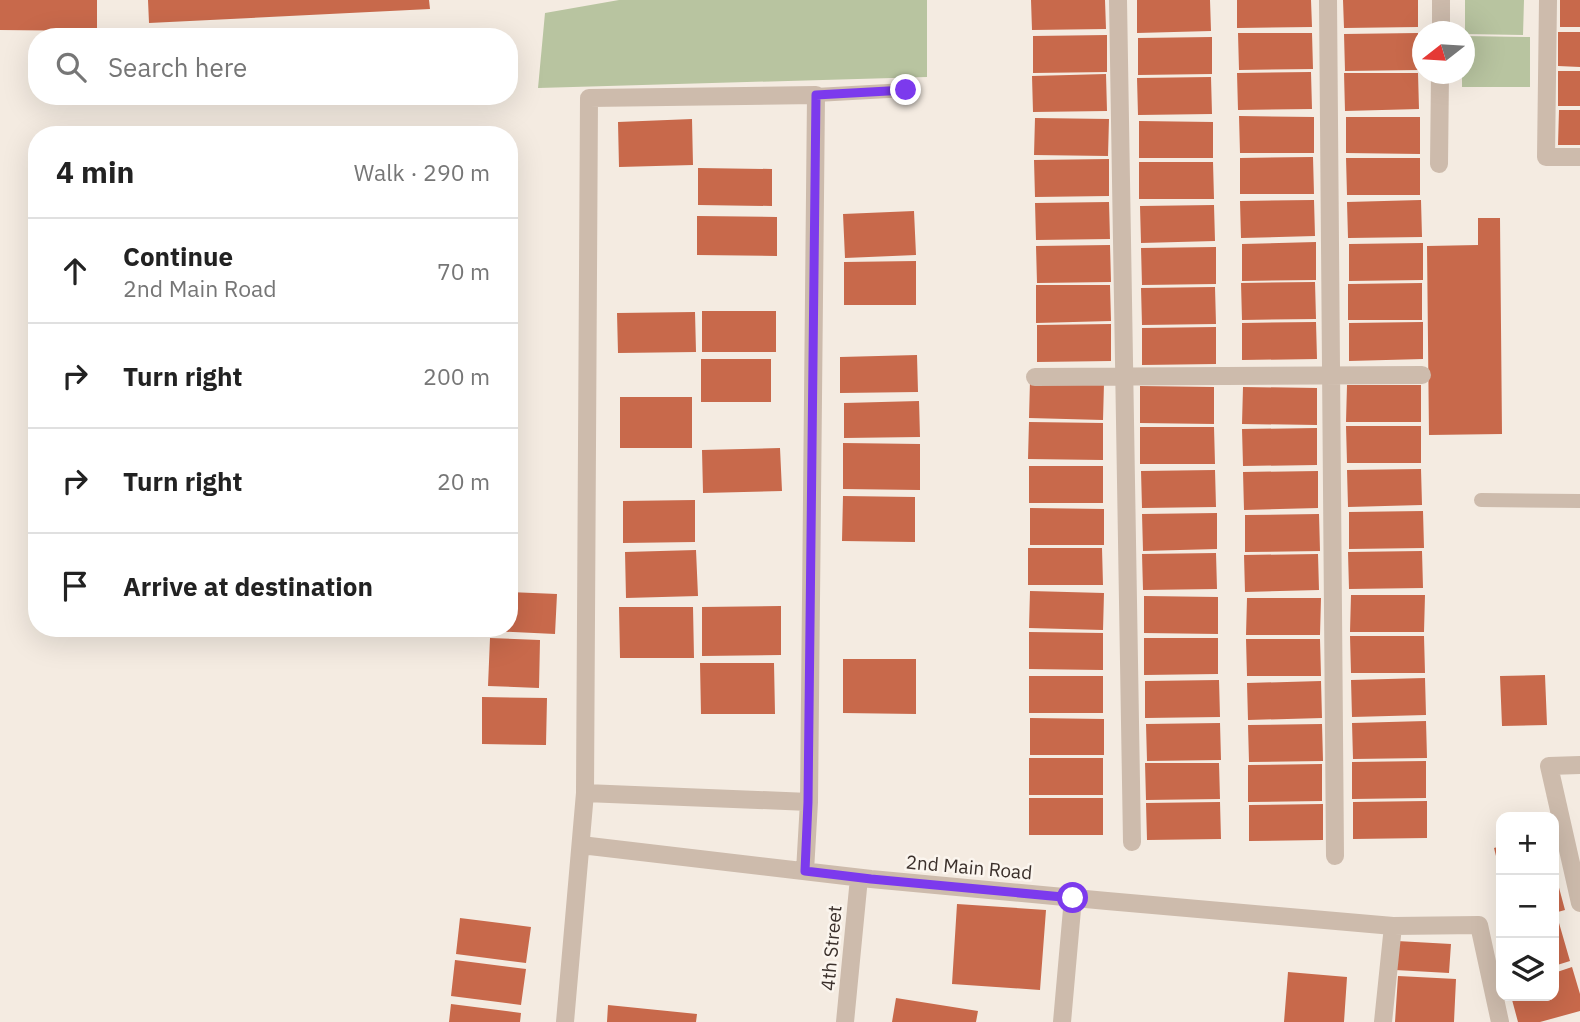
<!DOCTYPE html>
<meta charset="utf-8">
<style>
body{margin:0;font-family:"IBM Plex Sans",sans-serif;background:#f2f2f2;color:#222}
.controls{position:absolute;right:21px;bottom:21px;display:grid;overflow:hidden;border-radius:14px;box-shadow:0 7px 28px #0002}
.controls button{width:63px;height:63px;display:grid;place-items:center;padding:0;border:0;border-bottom:2px solid #e0e0e0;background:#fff;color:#222;font:35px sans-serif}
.compass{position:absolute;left:1412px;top:21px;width:63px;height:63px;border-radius:50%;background:#fff;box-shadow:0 7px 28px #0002;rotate:253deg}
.stop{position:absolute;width:21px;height:21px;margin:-16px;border:5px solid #7c3aed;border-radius:50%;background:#fff}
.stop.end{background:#7c3aed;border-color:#fff;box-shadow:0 2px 7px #0008}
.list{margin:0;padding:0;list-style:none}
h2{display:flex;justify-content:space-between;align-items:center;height:91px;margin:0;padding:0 28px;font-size:30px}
h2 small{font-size:23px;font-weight:400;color:#767676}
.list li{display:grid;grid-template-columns:46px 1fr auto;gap:21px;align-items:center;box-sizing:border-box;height:105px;padding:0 28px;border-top:2px solid #e0e0e0}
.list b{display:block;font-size:26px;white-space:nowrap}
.list p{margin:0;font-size:23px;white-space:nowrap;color:#767676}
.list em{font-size:23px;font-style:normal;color:#767676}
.icon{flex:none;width:38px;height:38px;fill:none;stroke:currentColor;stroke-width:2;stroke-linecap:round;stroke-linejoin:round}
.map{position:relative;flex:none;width:1580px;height:1022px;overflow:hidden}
.search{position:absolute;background:#fff;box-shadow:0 7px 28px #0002;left:28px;top:28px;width:490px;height:77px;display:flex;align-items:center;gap:18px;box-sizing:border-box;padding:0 24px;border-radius:28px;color:#767676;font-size:26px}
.panel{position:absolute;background:#fff;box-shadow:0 7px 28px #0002;left:28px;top:126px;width:490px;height:511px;border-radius:28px}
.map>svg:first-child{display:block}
.green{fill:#b8c4a0}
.building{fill:#c8694b}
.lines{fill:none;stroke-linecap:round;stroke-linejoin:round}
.lane{stroke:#cdbbac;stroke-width:14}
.street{stroke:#cdbbac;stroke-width:18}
.route{stroke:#7c3aed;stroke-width:9}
.labels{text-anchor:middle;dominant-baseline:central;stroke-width:5;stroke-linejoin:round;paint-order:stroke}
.street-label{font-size:19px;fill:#3b302b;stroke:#fbf5ee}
</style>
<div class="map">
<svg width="1580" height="1022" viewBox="0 0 1580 1022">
<rect width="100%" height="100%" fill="#f4ebe1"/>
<path class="green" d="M619,0H927V77L538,88L545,13Z
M1465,0H1524L1523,35L1465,34Z
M1465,36L1530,37V87H1462V74H1464Z"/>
<path class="building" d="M0,0H97V31L0,30Z
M148,0H429L430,9L149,23Z
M1031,0H1105L1106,29L1032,30Z
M1137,0H1210L1211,31L1137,33Z
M1237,0H1311L1312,27L1237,28Z
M1343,0H1418V27L1344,28Z
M1560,0H1580V27H1560Z
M1558,32H1580V67L1558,66Z
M1238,33H1312L1313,69L1239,70Z
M1418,33L1419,70L1345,71L1344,34Z
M1107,35V72L1033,73V36Z
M1212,37V74L1138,75V38Z
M1558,71H1580V106H1558Z
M1311,72L1312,109L1238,110L1237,73Z
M1344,73H1418L1419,109L1345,111Z
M1106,74L1107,111L1033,112L1032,76Z
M1211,77L1212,114L1138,115L1137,78Z
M1559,110H1580V145H1558Z
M1239,116L1314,117V153H1240Z
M1346,117H1420V154L1346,153Z
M1035,118L1109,119L1108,156L1034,155Z
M692,119L693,165L619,167L618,122Z
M1139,121L1213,122V158H1139Z
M1313,157L1314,194H1240V158Z
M1346,158H1420V195H1347Z
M1109,159V196L1035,197L1034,160Z
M1139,162H1213L1214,199H1139Z
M698,168L772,169V206L698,205Z
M1314,200L1315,236L1241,238L1240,201Z
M1421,200L1422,237L1348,238L1347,202Z
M1109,202L1110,239L1036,240L1035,203Z
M1214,205L1215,241L1141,243L1140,206Z
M914,211L916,255L845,258L843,214Z
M697,216L777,217V256L697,255Z
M1478,218H1500L1502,434L1429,435L1427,246L1478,245Z
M1316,242V280L1242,281V244Z
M1423,243V280L1349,281V244Z
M1110,245L1111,282L1037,283L1036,246Z
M1216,247V284L1142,285L1141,248Z
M916,261V305H844V262Z
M1315,282L1316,319L1242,320L1241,283Z
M1422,283V320H1348V284Z
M1036,285H1110L1111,321L1036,323Z
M1215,287L1216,324L1142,325L1141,288Z
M702,311H776V352H702Z
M695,312L696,352L618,353L617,313Z
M1316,322L1317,359L1242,360V323Z
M1423,322V359L1349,361V323Z
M1111,324V361L1037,362V325Z
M1216,327V364L1142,365V328Z
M917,355L918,392L840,393V357Z
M701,359H771V402H701Z
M1030,381L1104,383L1103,420L1029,418Z
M1347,385H1421V422H1346Z
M1140,386L1214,387V424L1140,423Z
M1243,387L1317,388V425L1242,424Z
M620,397H692V448H620Z
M919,401L920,437L844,438V403Z
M1029,422L1103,423V460L1028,459Z
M1346,426H1421V463H1347Z
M1140,427H1214L1215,464H1140Z
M1317,428V465L1243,466L1242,429Z
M843,443L920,444V490L843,489Z
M780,448L782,491L703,493L702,450Z
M1029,466H1103V503H1029Z
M1421,469L1422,505L1348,507L1347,470Z
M1215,470L1216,507L1142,508L1141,471Z
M1318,471V508L1244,510L1243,472Z
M843,496L915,497V542L842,541Z
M695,500V542L623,543V501Z
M1030,508L1104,509V545H1030Z
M1423,511L1424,548L1349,549V512Z
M1217,513V549L1143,551L1142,514Z
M1319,514L1320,551L1245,552V515Z
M1028,548H1102L1103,585H1028Z
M696,550L698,596L626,598L625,552Z
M1422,551L1423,588L1349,589L1348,552Z
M1216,553L1217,589L1143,590L1142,554Z
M1318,554L1319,590L1245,592L1244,555Z
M1030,591L1104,593L1103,630L1029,628Z
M509,592L557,594L555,634L490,631V628H509Z
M1351,595H1425L1424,632H1350Z
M1144,596L1218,597V634L1144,633Z
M1247,598H1321L1320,635H1246Z
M781,606V655L702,656V607Z
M619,607H693L694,658H620Z
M1029,632L1103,633V670L1029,669Z
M1350,636H1424L1425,673H1351Z
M490,638L540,640L539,688L488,686Z
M1144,638H1218V674L1144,675Z
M1246,639H1320L1321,676H1247Z
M843,659H916V714L843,713Z
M700,663H774L775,714H701Z
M1545,675L1547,725L1502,726L1500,676Z
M1029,676H1103V713H1029Z
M1425,678L1426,715L1352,717L1351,680Z
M1219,680L1220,717L1145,718V681Z
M1321,681L1322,718L1248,720L1247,683Z
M482,697L547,698L546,745L482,744Z
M1030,718L1104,719V755H1030Z
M1426,721L1427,758L1353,759L1352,723Z
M1220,723L1221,760L1147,761L1146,724Z
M1322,724L1323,761L1249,762L1248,725Z
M1029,758H1103V795H1029Z
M1426,761V798L1352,799V762Z
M1145,763H1219L1220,799L1146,800Z
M1322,764V801L1248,802V765Z
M1029,798H1103V835H1029Z
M1427,801V838L1353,839V802Z
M1220,802L1221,839L1147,840L1146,803Z
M1323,804V840L1249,841V805Z
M1501,846V872H1500L1494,848Z
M1554,869L1565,910L1554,913Z
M957,904L1046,910L1040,990L952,984Z
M1557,916L1570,961L1554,966V917Z
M460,918L531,927L526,963L456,954Z
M1397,941L1451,944L1449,973L1395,970Z
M455,960L526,969L521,1005L451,996Z
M1572,967L1580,994V1011L1540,1022H1518L1511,996H1554V973Z
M1288,972L1347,977L1344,1022H1284Z
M1398,976L1456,979L1454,1022H1395Z
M896,998L978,1011L976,1022H892Z
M451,1004L521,1013L520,1022H449Z
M608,1005L697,1014L696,1022H607Z"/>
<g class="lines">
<path class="lane" d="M816,95L906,90
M1481,500L1580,501"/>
<path class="street" d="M1118,0L1132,842
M1328,0L1335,856
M1548,0L1546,157H1580
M1441,32V0
M1439,164L1440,74
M1035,377L1422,375
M1580,765L1549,766L1580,903
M585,793L809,802
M581,845L871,879L1107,901L1393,926L1479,925L1500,1022
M565,1022L585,793L589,98L816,95L809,802L805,871
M845,1022L859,878
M1062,1022L1073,898
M1383,1022L1393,926"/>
</g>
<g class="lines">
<path class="route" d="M906,90L816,95L808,802L805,871L871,879L1073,898"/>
</g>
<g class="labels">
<g class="street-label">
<text transform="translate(969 867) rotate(5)">2nd Main Road</text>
<text transform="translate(831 948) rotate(-85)">4th Street</text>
</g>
</g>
</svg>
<div class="controls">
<button>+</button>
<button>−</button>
<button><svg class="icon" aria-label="layers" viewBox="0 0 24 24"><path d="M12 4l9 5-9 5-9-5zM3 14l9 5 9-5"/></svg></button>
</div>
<svg class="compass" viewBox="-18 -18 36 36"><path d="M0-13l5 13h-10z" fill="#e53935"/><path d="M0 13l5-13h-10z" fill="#767676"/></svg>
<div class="stop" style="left:1073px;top:898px"></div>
<div class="stop end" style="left:906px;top:90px"></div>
<div class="search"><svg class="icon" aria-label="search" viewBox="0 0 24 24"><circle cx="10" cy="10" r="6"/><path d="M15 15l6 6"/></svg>Search here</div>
<section class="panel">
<h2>4 min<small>Walk · 290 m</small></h2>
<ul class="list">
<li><svg class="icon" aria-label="ahead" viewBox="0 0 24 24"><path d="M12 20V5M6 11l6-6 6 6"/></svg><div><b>Continue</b><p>2nd Main Road</p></div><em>70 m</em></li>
<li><svg class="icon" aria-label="right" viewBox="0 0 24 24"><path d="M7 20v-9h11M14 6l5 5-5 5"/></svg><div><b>Turn right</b></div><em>200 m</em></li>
<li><svg class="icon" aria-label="right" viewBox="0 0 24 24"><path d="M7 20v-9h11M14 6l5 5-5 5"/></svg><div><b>Turn right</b></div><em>20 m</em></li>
<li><svg class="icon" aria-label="arrive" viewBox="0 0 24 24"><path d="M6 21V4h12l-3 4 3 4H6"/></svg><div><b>Arrive at destination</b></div></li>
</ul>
</section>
</div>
